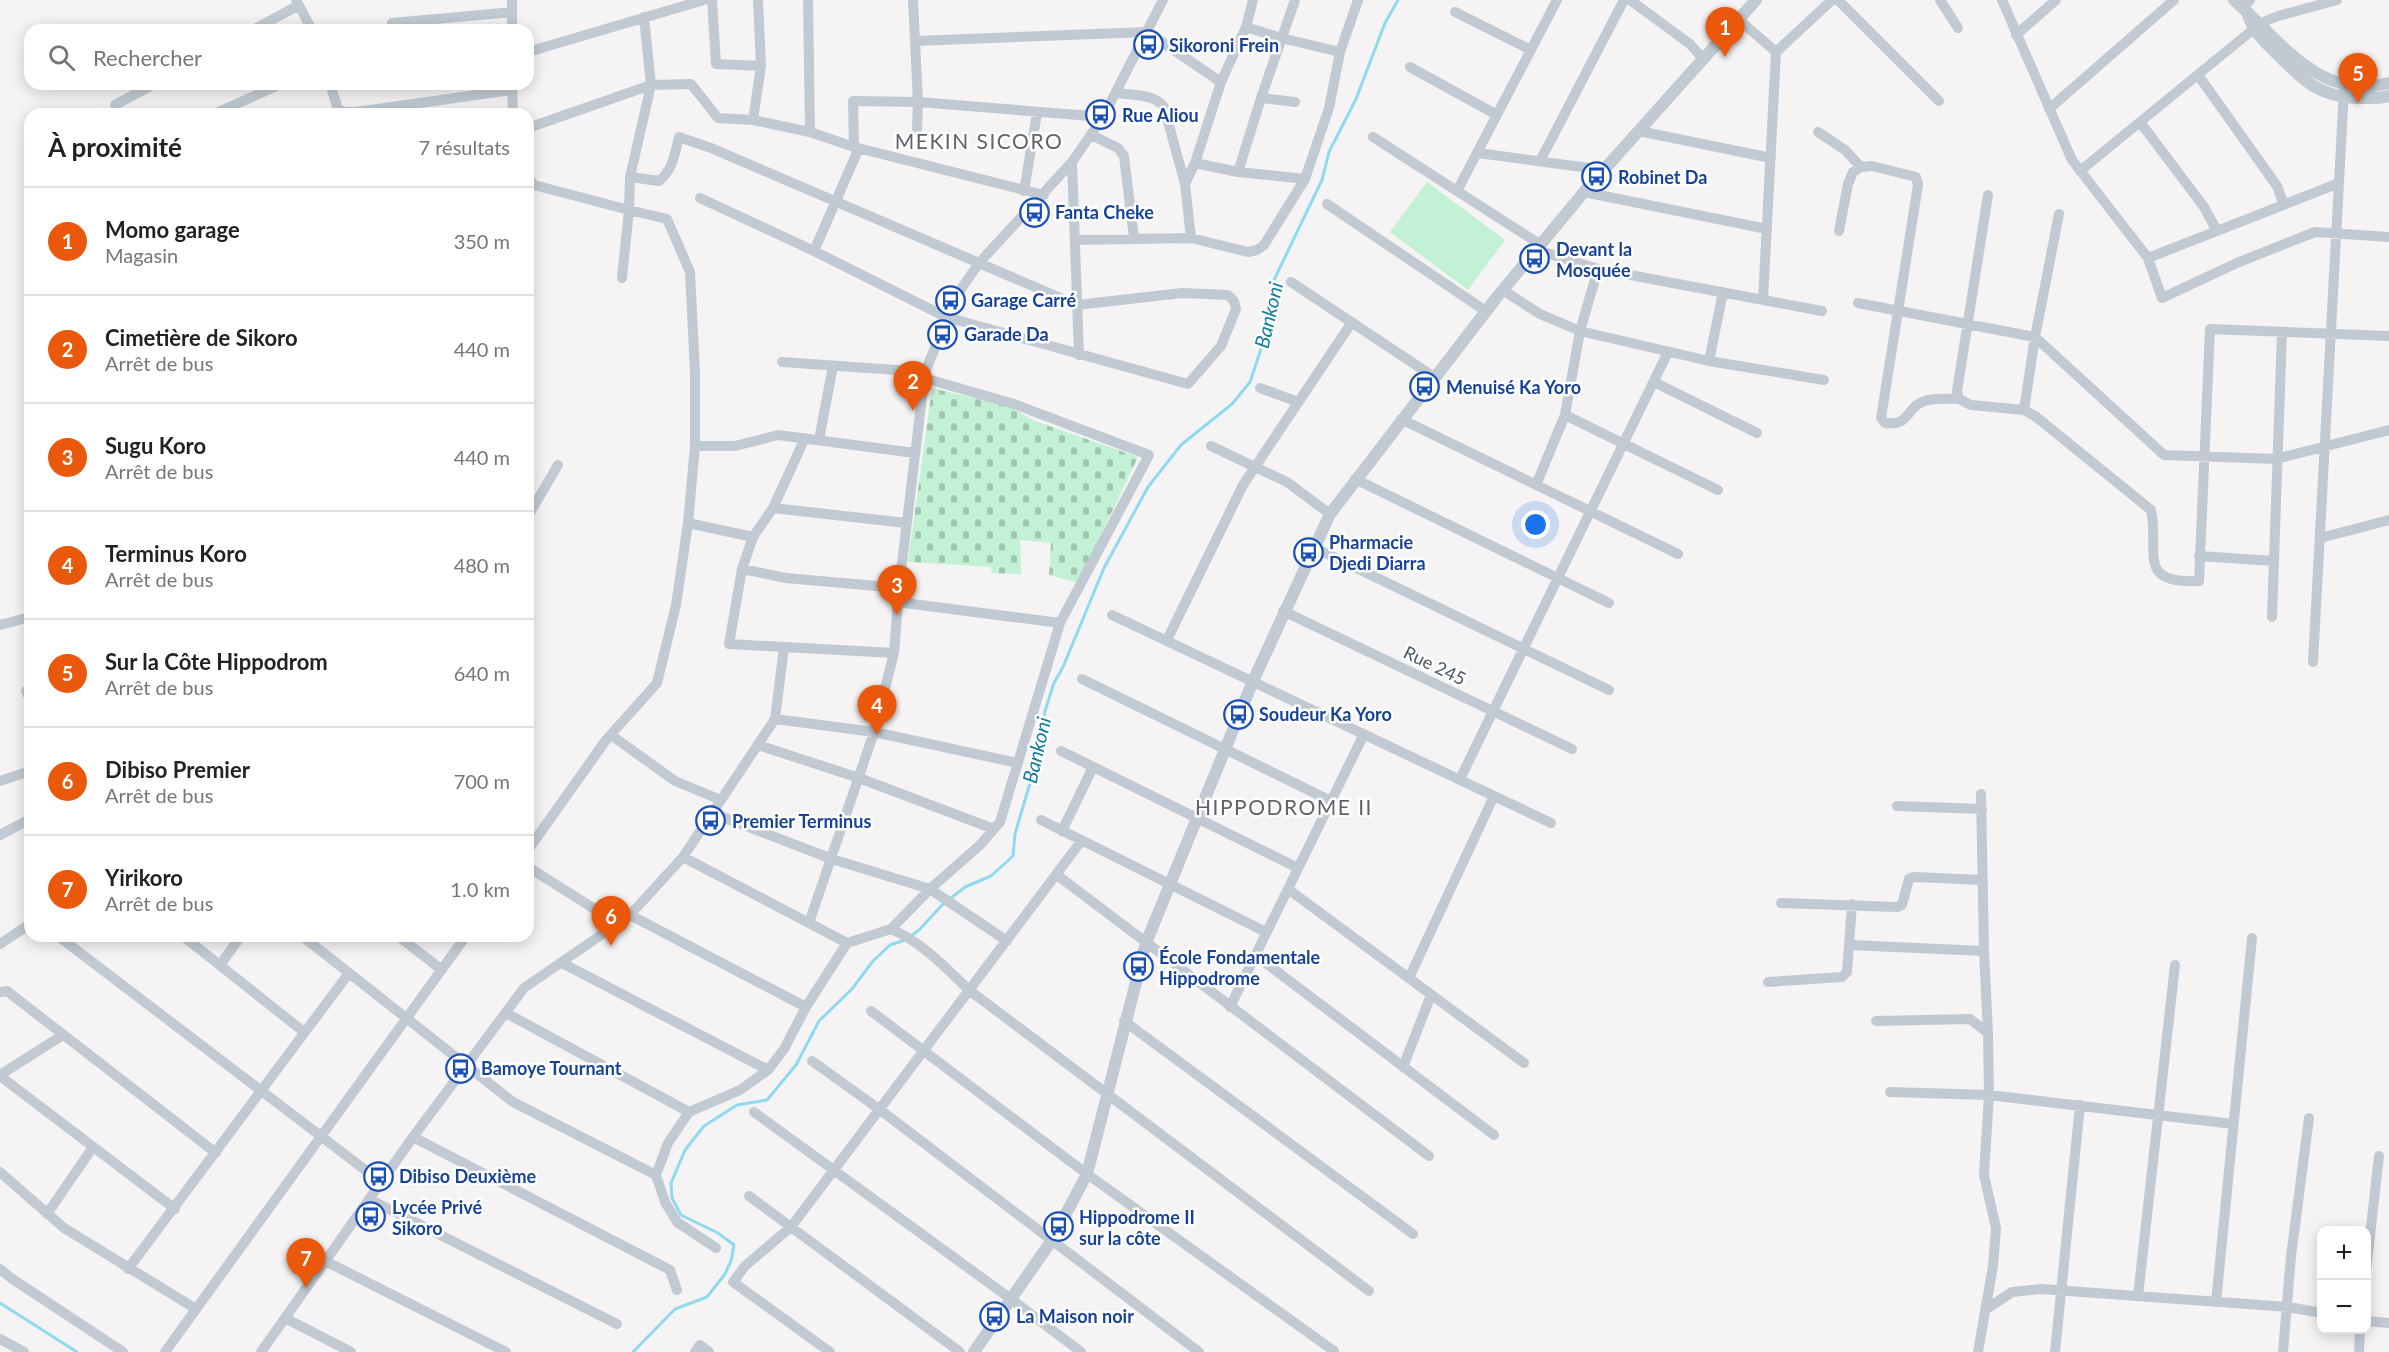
<!DOCTYPE html>
<html lang="fr">
<meta charset="utf-8">
<style>
body{margin:0;font-family:Lato,sans-serif;background:#f2f2f2;color:#222}
.controls{position:absolute;right:18px;bottom:18px;display:grid;overflow:hidden;border-radius:12px;box-shadow:0 3px 15px #0003}
.controls button{width:54px;height:54px;display:grid;place-items:center;padding:0;border:0;border-bottom:2px solid #e0e0e0;background:#fff;color:#222;font:30px sans-serif}
.you{position:absolute;left:1536px;top:525px;width:21px;height:21px;margin:-15px;border:4px solid #fff;border-radius:50%;background:#1a73e8;box-shadow:0 0 0 9px #1a73e833}
.badge{display:grid;place-items:center;width:39px;height:39px;border-radius:50%;background:#ea580c;color:#fff;font-size:20px;font-weight:700}
.pin{position:absolute;translate:-50% -50px;filter:drop-shadow(0 2px 3px #0008)}
.pin::after{content:'';position:absolute;top:32px;width:21px;height:18px;background:inherit;clip-path:polygon(0 0,100% 0,50% 100%)}
.list{margin:0;padding:0;list-style:none}
h2{display:flex;justify-content:space-between;align-items:center;height:78px;margin:0;padding:0 24px;font-size:26px}
h2 small{font-size:20px;font-weight:400;color:#767676}
.list li{display:grid;grid-template-columns:39px 1fr auto;gap:18px;align-items:center;box-sizing:border-box;height:108px;padding:0 24px;border-top:2px solid #e0e0e0}
.list b{display:block;font-size:22px;white-space:nowrap}
.list p{margin:0;font-size:20px;white-space:nowrap;color:#767676}
.list em{font-size:20px;font-style:normal;color:#767676}
.icon{flex:none;width:33px;height:33px;fill:none;stroke:currentColor;stroke-width:2;stroke-linecap:round;stroke-linejoin:round}
.map{position:relative;flex:none;width:2389px;height:1352px;overflow:hidden}
.search{position:absolute;background:#fff;box-shadow:0 3px 15px #0003;left:24px;top:24px;width:510px;height:66px;display:flex;align-items:center;gap:15px;box-sizing:border-box;padding:0 21px;border-radius:18px;color:#767676;font-size:22px}
.panel{position:absolute;background:#fff;box-shadow:0 3px 15px #0003;left:24px;top:108px;width:510px;height:834px;border-radius:18px}
.map>svg:first-child{display:block}
.cemetery{fill:url(#cemetery-stones)}
.green{fill:#c3f1d5}
.lines{fill:none;stroke-linecap:round;stroke-linejoin:round}
.stream{stroke:#90daee;stroke-width:3}
.minor{stroke:#c1cad2;stroke-width:10}
.tertiary{stroke:#c1cad2;stroke-width:12}
.labels{text-anchor:middle;dominant-baseline:central;stroke-width:5;stroke-linejoin:round;paint-order:stroke}
.transit-label{font-size:18px;font-weight:bold;fill:#164399;stroke:#fff;text-anchor:start}
.street-label{font-size:18px;fill:#4a5661;stroke:#fff}
.water-label{font-size:20px;font-style:italic;fill:#0c7c9b;stroke:#fff}
.quarter-label{font-size:21px;letter-spacing:1.5px;fill:#5f6368;stroke:#fff}
</style>
<div class="map">
<svg width="2389" height="1352" viewBox="0 0 2389 1352">
<defs>
<pattern id="cemetery-stones" width="16" height="16" patternUnits="userSpaceOnUse" patternTransform="scale(1.5)"><rect width="16" height="16" fill="#c3f1d5"/><path d="M2 7V4a2 2 0 0 1 4 0v3zM10 15v-3a2 2 0 0 1 4 0v3z" fill="#a0c6b0"/></pattern>
</defs>
<rect width="100%" height="100%" fill="#f5f3f3"/>
<path class="cemetery" d="M932,388L1011,407L1035,421L1138,457L1078,583L1049,575L1051,543L1020,540L1021,574L992,573L991,567L908,562Z"/>
<path class="green" d="M1427,182L1505,240L1468,290L1390,232Z"/>
<g class="lines">
<path class="stream" d="M950,899L965,887L991,876L1013,856L1015,834L1035,766L1045,711L1054,683L1063,667L1104,568L1148,487L1181,445L1232,404L1250,382L1262,346L1274,280L1322,180L1329,152L1356,99L1385,23L1398,0
M911,936L919,930L944,903
M0,1303L77,1352
M633,1352L675,1309L707,1297L725,1274L731,1261L734,1245L718,1233L681,1215L672,1198L671,1183L685,1150L704,1126L737,1105L767,1100L796,1065L819,1021L852,989L873,961L890,945L905,940"/>
<path class="minor" d="M296,0L312,30
M712,0L716,64L761,66
M808,0L810,132
M913,0L918,102L917,129
M1295,0L1261,98L1238,172L1305,179
M1630,0L1690,44L1703,59
M1838,0L1939,101
M1940,0L1958,28
M2002,0L2072,160L2148,258L2162,298L2239,262L2315,232L2389,237
M2243,8L2250,0
M1455,12L1531,50
M1738,19L1776,52
M392,23L512,12
M1246,27L1281,38L1340,52
M253,30L299,5
M512,30V0
M2016,35L2056,0
M916,41L1147,32L1221,82
M528,52L704,0
M1410,67L1497,115
M2198,75L2277,186L2284,205
M330,84L338,109L344,112H356
M512,84L513,114
M1117,93C1131,95 1156,94 1164,107L1185,184L1191,238
M1261,98L1295,102
M115,105L154,84
M2049,109L2174,0
M214,114L281,84
M356,114V112L512,90
M753,120L761,66L758,0
M2140,122L2204,207L2217,231
M528,128L651,85L691,84L718,118L753,120L810,132L854,147L1044,195
M1639,131L1771,158
M1818,132L1845,150L1861,167
M1091,135L1118,148L1124,156L1134,238
M1373,137L1541,245
M854,147L853,101L918,102L1103,117
M1478,153L1604,170
M1540,161L1624,0
M1072,162L1079,355
M1195,163L1221,82L1246,27L1253,0
M2080,171L2261,23L2278,16L2337,0
M528,177L534,185L629,210L622,278
M630,177L659,181C673,170 675,153 679,137L711,148L1077,305L1182,293L1228,295L1234,301L1236,309L1221,346L1188,384L946,317L814,251L700,198
M1185,184L1195,163L1238,172
M1024,191L1037,113
M1457,191L1557,0
M1584,192L1767,229
M1988,195L1957,391L1959,399L1971,405L2024,410
M1327,204L1487,312
M2059,214L2035,337L2024,410L2035,416L2151,510C2160,552 2135,584 2199,581L2210,329L2389,336
M1839,231L1848,184L1853,172L1861,167L1872,166L1916,177L1918,185L1881,418L1885,423C1909,426 1906,410 1920,403C1931,397 1947,399 1959,399
M1075,240L1191,238L1248,252L1257,250L1264,245L1305,179L1329,108L1340,52L1358,0
M1537,250L1598,269L1822,311
M814,251L859,148
M2148,258L2339,183
M1291,282L1434,377
M1504,291L1540,314L1580,331L1709,361L1824,380
M1763,300L1776,52L1832,0
M1858,303L2035,337L2164,455L2276,459L2389,430
M1709,361L1723,292
M782,362L925,372
M1654,382L1757,433
M1260,388L1298,402
M1565,415L1718,490
M1401,419L1678,554
M805,438L773,508L753,537L742,569L729,644L894,653
M819,440L833,366
M695,446H735L778,435L915,453
M1355,479L1609,603
M1536,485L1565,415L1580,331L1598,269
M773,508L906,523
M1330,514L1287,482L1255,467L1352,322
M528,516L558,465
M688,523L753,537
M2320,538L2389,520
M1313,547L1609,690
M2199,556L2274,561
M742,569L786,578L899,588
M897,602L1060,623
M1283,611L1572,749
M1112,615L1551,823
M2272,617L2282,332
M0,625L30,617
M1167,640L1243,485L1255,467L1211,446
M2313,662L2344,90
M1082,679L1331,801
M26,691L30,699
M775,719L874,732L1018,763
M611,735L675,781L721,800
M758,745L859,778L994,829
M1061,751L1298,868
M1460,779L1668,352
M0,781L30,771
M1981,794L1984,951L1988,1033
M1897,806L1982,809
M712,813L832,859L930,889L1007,941
M1041,820L1266,932
M1062,831L1093,767
M0,835L30,819
M528,850L606,740L657,683L676,605L688,523L695,446V372L690,272L667,219L629,210L630,177L651,85L644,17
M683,857L847,943
M528,867L617,923
M1057,875L1429,1156
M1288,889L1524,1063
M1781,903L1897,907L1902,905L1909,879L1914,877L1983,880
M630,915L806,1007
M809,923L874,732L894,653L899,588L925,372L957,295L979,263L1072,162L1103,117L1163,0
M891,929C923,943 944,966 969,990L1369,1291
M58,936L381,1182
M183,936L304,1032
M302,936L513,1102L656,1175
M398,936L442,970
M0,944L30,924
M1850,945L1984,951
M1255,955L1494,1135
M562,963L768,1070
M220,965L241,936
M1409,978L1494,796
M1768,982L1842,977L1847,972L1852,904
M0,992L7,991L216,1153
M1230,1007L1364,734
M871,1011L1087,1174L1334,1351
M506,1013L689,1112
M1124,1021L1413,1234
M1876,1021L1970,1019L1988,1033L1989,1095L1984,1175L1996,1228L1993,1266L1978,1352
M812,1061L879,1109L1199,1352
M1403,1067L1431,995
M0,1075L63,1035
M0,1076L175,1209
M1890,1092L1989,1095L2233,1124
M754,1112L1011,1299L1081,1352
M413,1137L670,1270L677,1290
M0,1172L64,1228L196,1309
M749,1196L960,1352
M369,1199L617,1324
M47,1214L93,1147
M716,1248L677,1222L665,1202L656,1175L668,1143L689,1112L740,1090L768,1070L784,1049L806,1007L847,943L891,929L930,889L980,845L1000,822L1060,623L1149,455L1014,404L924,378
M325,1261L506,1352
M0,1269L11,1278L123,1352
M128,1269L349,973
M2366,1271L2379,1156
M2138,1296L2175,965
M2216,1302L2252,938
M1985,1310L2012,1292L2041,1289L2288,1307L2322,1313
M285,1318L351,1352
M2366,1321L2389,1323
M0,1339L24,1352
M165,1352L466,936
M261,1352L413,1137L524,988L630,915L683,857L775,719L784,647
M695,1352L700,1345L709,1352
M830,1352L733,1282L745,1266L791,1227L1082,840
M2055,1352L2080,1105
M2283,1352L2291,1256L2309,1118
M2359,1352L2360,1330"/>
<path class="tertiary" d="M2234,0C2281,41 2318,101 2389,83
M2247,12C2254,33 2262,39 2277,54C2303,80 2318,96 2356,98C2368,98 2378,99 2389,96
M974,1352L1052,1240L1087,1174L1146,943L1253,681L1330,514L1497,297L1584,192L1756,0"/>
</g>
<defs>
<symbol id="bus-ring" viewBox="-11 -11 22 22"><circle r="9.5" fill="#fff" stroke="#1a4fb4" stroke-width="1.5"/><path d="M-5-6H5V4H4V6H2V4H-2V6H-4V4H-5ZM-3.5-4V0h7V-4ZM-3.5 1.2v1.5H-2V1.2ZM2 1.2v1.5H3.5V1.2Z" fill="#1a4fb4"/></symbol>
</defs>
<g fill-rule="evenodd">
<use href="#bus-ring" x="1132" y="28" width="33" height="33"/>
<use href="#bus-ring" x="1084" y="98" width="33" height="33"/>
<use href="#bus-ring" x="1580" y="160" width="33" height="33"/>
<use href="#bus-ring" x="1018" y="196" width="33" height="33"/>
<use href="#bus-ring" x="1518" y="242" width="33" height="33"/>
<use href="#bus-ring" x="934" y="284" width="33" height="33"/>
<use href="#bus-ring" x="926" y="318" width="33" height="33"/>
<use href="#bus-ring" x="1408" y="370" width="33" height="33"/>
<use href="#bus-ring" x="1292" y="536" width="33" height="33"/>
<use href="#bus-ring" x="1222" y="698" width="33" height="33"/>
<use href="#bus-ring" x="694" y="804" width="33" height="33"/>
<use href="#bus-ring" x="1122" y="950" width="33" height="33"/>
<use href="#bus-ring" x="444" y="1052" width="33" height="33"/>
<use href="#bus-ring" x="362" y="1160" width="33" height="33"/>
<use href="#bus-ring" x="354" y="1200" width="33" height="33"/>
<use href="#bus-ring" x="1042" y="1210" width="33" height="33"/>
<use href="#bus-ring" x="978" y="1300" width="33" height="33"/>
</g>
<g class="labels">
<g class="transit-label">
<text x="1169" y="45">Sikoroni Frein</text>
<text x="1122" y="115">Rue Aliou</text>
<text x="1618" y="177">Robinet Da</text>
<text x="1055" y="212">Fanta Cheke</text>
<text x="1556" y="249">Devant la<tspan x="1556" dy="21">Mosquée</tspan></text>
<text x="971" y="300">Garage Carré</text>
<text x="964" y="334">Garade Da</text>
<text x="1446" y="387">Menuisé Ka Yoro</text>
<text x="1329" y="542">Pharmacie<tspan x="1329" dy="21">Djedi Diarra</tspan></text>
<text x="1259" y="714">Soudeur Ka Yoro</text>
<text x="732" y="821">Premier Terminus</text>
<text x="1159" y="957">École Fondamentale<tspan x="1159" dy="21">Hippodrome</tspan></text>
<text x="481" y="1068">Bamoye Tournant</text>
<text x="399" y="1176">Dibiso Deuxième</text>
<text x="392" y="1207">Lycée Privé<tspan x="392" dy="21">Sikoro</tspan></text>
<text x="1079" y="1217">Hippodrome II<tspan x="1079" dy="21">sur la côte</tspan></text>
<text x="1016" y="1316">La Maison noir</text>
</g>
<g class="street-label">
<text transform="translate(1435 665) rotate(26)">Rue 245</text>
</g>
<g class="water-label">
<text transform="translate(1268 315) rotate(-77)">Bankoni</text>
<text transform="translate(1036 750) rotate(-77)">Bankoni</text>
</g>
<g class="quarter-label">
<text x="979" y="140">MEKIN SICORO</text>
<text x="1284" y="806">HIPPODROME II</text>
</g>
</g>
</svg>
<div class="controls">
<button>+</button>
<button>−</button>
</div>
<div class="you"></div>
<div class="pin badge" style="left:1725px;top:57px">1</div>
<div class="pin badge" style="left:913px;top:411px">2</div>
<div class="pin badge" style="left:897px;top:615px">3</div>
<div class="pin badge" style="left:877px;top:735px">4</div>
<div class="pin badge" style="left:2358px;top:103px">5</div>
<div class="pin badge" style="left:611px;top:946px">6</div>
<div class="pin badge" style="left:306px;top:1288px">7</div>
<div class="search"><svg class="icon" aria-label="search" viewBox="0 0 24 24"><circle cx="10" cy="10" r="6"/><path d="M15 15l6 6"/></svg>Rechercher</div>
<section class="panel">
<h2>À proximité<small>7 résultats</small></h2>
<ul class="list">
<li><span class="badge">1</span><div><b>Momo garage</b><p>Magasin</p></div><em>350 m</em></li>
<li><span class="badge">2</span><div><b>Cimetière de Sikoro</b><p>Arrêt de bus</p></div><em>440 m</em></li>
<li><span class="badge">3</span><div><b>Sugu Koro</b><p>Arrêt de bus</p></div><em>440 m</em></li>
<li><span class="badge">4</span><div><b>Terminus Koro</b><p>Arrêt de bus</p></div><em>480 m</em></li>
<li><span class="badge">5</span><div><b>Sur la Côte Hippodrom</b><p>Arrêt de bus</p></div><em>640 m</em></li>
<li><span class="badge">6</span><div><b>Dibiso Premier</b><p>Arrêt de bus</p></div><em>700 m</em></li>
<li><span class="badge">7</span><div><b>Yirikoro</b><p>Arrêt de bus</p></div><em>1.0 km</em></li>
</ul>
</section>
</div>
